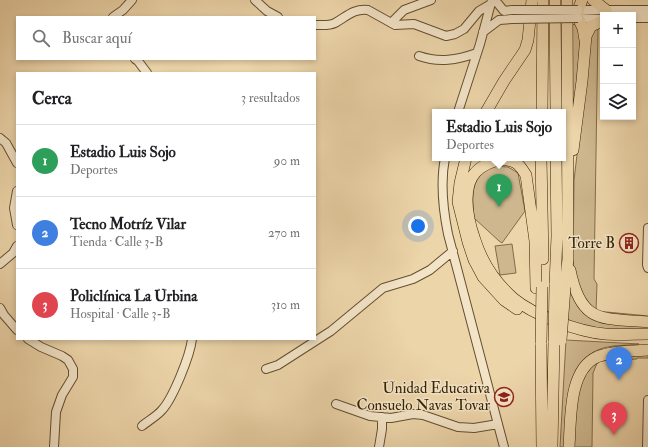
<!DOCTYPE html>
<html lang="es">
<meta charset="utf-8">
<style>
body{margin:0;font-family:"IM FELL Double Pica",serif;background:#f2f2f2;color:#202124}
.controls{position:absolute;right:12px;top:12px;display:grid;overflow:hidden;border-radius:0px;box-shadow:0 2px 6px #0003}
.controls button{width:36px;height:36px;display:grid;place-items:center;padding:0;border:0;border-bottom:1px solid #e0e0e0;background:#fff;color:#202124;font:20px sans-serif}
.you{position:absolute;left:418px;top:226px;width:14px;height:14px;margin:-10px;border:3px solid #fff;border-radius:50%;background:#1a73e8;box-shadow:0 0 0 6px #1a73e833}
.badge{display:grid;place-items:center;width:26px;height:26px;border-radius:50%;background:#d93025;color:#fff;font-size:13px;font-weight:700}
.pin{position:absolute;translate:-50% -33px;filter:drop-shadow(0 1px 2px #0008)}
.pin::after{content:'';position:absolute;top:21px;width:14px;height:12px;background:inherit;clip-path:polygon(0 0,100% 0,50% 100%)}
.popup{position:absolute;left:432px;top:109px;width:134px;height:52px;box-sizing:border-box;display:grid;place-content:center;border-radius:0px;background:#fff;filter:drop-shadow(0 1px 3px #0005);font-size:13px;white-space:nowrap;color:#757577}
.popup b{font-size:15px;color:#202124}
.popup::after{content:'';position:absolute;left:50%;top:100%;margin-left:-8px;border:8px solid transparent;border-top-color:#fff}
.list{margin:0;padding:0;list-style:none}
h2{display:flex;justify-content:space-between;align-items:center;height:52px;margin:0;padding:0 16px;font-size:17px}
h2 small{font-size:13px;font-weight:400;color:#757577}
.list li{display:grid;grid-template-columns:26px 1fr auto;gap:12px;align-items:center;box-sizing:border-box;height:72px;padding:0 16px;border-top:1px solid #e0e0e0}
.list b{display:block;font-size:15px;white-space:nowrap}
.list p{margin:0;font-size:13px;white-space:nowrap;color:#757577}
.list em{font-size:13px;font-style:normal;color:#757577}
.icon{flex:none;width:22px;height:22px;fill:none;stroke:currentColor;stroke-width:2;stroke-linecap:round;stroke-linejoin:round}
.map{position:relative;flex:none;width:648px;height:447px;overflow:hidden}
.search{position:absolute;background:#fff;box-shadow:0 2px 6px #0003;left:16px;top:16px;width:300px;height:44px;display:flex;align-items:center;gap:10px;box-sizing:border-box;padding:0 14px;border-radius:0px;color:#757577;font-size:15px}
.panel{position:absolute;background:#fff;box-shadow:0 2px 6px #0003;left:16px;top:72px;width:300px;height:268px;border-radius:0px}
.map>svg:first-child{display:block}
.green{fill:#ceb78e;stroke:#826c49}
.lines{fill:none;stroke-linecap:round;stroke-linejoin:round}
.minor-casing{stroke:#644f2e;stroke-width:10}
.highway-casing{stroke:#362204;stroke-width:12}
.minor{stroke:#f3e4c8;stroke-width:8}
.highway{stroke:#edd5aa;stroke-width:11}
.minor-bridge-casing{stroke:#644f2e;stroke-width:10;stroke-linecap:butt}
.highway-bridge-casing{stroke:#362204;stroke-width:12;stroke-linecap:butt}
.minor-bridge{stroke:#f3e4c8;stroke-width:8}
.highway-bridge{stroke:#edd5aa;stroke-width:11}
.labels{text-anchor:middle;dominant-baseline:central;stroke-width:3;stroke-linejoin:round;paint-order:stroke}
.poi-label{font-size:15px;fill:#362204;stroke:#f3e4c8;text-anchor:end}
</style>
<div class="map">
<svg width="648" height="447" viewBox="0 0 648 447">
<rect width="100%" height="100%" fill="#edd5aa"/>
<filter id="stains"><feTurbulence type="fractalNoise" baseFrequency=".005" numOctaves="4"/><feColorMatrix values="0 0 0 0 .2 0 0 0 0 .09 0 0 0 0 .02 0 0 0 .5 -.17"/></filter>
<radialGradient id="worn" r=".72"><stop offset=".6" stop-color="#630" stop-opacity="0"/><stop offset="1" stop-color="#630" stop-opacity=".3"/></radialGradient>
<path class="green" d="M577,24L581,33L575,103L569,104V25Z
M603,25V26L598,29L594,279L597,284L596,311L648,316V320L609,317L599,315L590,309L578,294L573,273L574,180L588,63L590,33L593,28Z
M494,166L508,167L518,173L525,211L502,243L499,241L474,218C472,194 470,177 494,166Z
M512,244L516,273L500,275L495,246Z
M568,288L580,307L648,325V332H615L567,323Z
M566,340L639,344C610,347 594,343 576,370L565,447H560Z
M648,353V358H637V359L598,361L593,373L592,447H572L579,382L595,361Z"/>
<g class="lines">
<defs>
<path id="minor" d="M255,0L267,11L278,17
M495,0L504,11L512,10
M578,10H648
M113,17L123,10L132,0
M578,18L603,19
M633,18H648
M391,23L404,10L431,0
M315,25C322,25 329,26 335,23C346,17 354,8 368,10L395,25L414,24L446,36L455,34L464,29L479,11L491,4
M483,32L499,20L512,19
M419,56C439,63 457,60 477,53
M135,59L138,61L147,73
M458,112L480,44L491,3
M0,138L6,143L17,163
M445,158C440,183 443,209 448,234L504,447
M17,191L14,208L17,225
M648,228L647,265L648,268
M0,264L13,253L17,246
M0,308L4,315L17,330
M28,339L41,347L62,356L68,360L73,369V377L62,395L56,412L54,447
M266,369L278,365L331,331L383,288L413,279L430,270L453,251
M336,404L370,416L391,418L413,414L423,415L458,427L474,428L498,424
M142,426C148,421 157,416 162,410C173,398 190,356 192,339
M379,447L382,429V417
M647,447L648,400"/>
<path id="highway" d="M555,0L556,112
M582,0L578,10V18L583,28L585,40
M593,0L606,10
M486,112L504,81L525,50L528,40L532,0
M542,112L543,0
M573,150L582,81L586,36L591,26L603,21
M466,158L460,183L458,202L468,242L474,260L483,277L504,300L517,309
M541,158L543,259
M570,270C581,324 601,318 648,322
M555,285L557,236L556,158
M565,287L568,259L567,0
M536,288L535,241L526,175C523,171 521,166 516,163C500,154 474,166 469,184C464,202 469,223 475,240C482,262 496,283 513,298C533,315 579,332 605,334C619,335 634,334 648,334
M541,343L542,447
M552,447L554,341
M569,447C571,421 568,370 597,357C613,351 631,351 648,350"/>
</defs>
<use href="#minor" class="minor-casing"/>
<use href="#highway" class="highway-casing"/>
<use href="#minor" class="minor"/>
<use href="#highway" class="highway"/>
<defs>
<path id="minor-bridge" d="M512,10H578
M512,19L578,18"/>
<path id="highway-bridge" d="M561,340L565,287
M554,341L555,285
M541,343L542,287"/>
</defs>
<use href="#minor-bridge" class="minor-bridge-casing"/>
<use href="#highway-bridge" class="highway-bridge-casing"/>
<use href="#minor-bridge" class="minor-bridge"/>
<use href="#highway-bridge" class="highway-bridge"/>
</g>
<defs>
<symbol id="building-ring" viewBox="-11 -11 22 22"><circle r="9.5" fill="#f3e4c8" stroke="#8f2418" stroke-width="1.5"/><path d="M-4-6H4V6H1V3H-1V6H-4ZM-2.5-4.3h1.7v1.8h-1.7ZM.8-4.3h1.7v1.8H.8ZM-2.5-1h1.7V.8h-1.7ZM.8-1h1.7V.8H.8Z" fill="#8f2418"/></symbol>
<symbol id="school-ring" viewBox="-11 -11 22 22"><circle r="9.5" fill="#f3e4c8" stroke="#8f2418" stroke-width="1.5"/><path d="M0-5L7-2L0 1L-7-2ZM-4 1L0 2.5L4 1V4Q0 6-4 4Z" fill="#8f2418"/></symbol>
</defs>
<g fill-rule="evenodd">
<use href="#building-ring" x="618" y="232" width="22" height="22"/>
<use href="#school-ring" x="493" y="386" width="22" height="22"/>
</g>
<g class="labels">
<g class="poi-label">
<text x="615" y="243">Torre B</text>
<text x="490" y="388">Unidad Educativa<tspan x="490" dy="17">Consuelo Navas Tovar</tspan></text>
</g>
</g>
<rect width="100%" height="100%" filter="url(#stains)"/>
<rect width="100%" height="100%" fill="url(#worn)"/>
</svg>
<div class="controls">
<button>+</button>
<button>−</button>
<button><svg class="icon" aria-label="layers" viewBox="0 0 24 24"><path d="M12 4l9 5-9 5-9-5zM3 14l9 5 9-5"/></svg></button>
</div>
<div class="you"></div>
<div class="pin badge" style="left:499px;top:207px;background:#2e9e5b">1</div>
<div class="popup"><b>Estadio Luis Sojo</b>Deportes</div>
<div class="pin badge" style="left:619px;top:380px;background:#3f7fe0">2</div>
<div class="pin badge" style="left:614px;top:435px;background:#e0444e">3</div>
<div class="search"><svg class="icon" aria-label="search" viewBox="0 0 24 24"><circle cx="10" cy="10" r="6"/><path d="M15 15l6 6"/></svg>Buscar aquí</div>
<section class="panel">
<h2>Cerca<small>3 resultados</small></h2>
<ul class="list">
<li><span class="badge" style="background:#2e9e5b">1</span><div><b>Estadio Luis Sojo</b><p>Deportes</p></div><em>90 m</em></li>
<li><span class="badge" style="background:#3f7fe0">2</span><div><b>Tecno Motríz Vilar</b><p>Tienda · Calle 3-B</p></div><em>270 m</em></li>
<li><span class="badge" style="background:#e0444e">3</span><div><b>Policlínica La Urbina</b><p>Hospital · Calle 3-B</p></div><em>310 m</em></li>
</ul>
</section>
</div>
